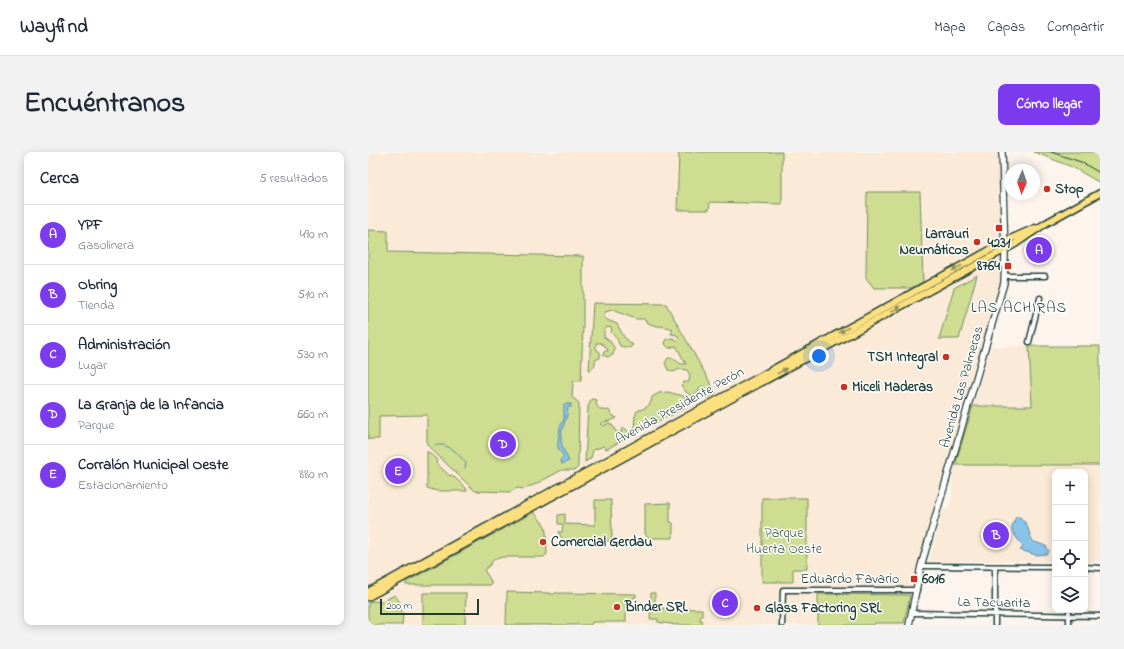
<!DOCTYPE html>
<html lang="es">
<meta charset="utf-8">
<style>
body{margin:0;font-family:"Indie Flower",sans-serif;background:#f2f2f3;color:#1f2937}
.controls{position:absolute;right:12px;bottom:12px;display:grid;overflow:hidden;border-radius:8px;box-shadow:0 2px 10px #0003}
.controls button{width:36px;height:36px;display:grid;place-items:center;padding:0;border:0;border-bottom:1px solid #e0e1e3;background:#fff;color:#1f2937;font:20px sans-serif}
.compass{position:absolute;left:636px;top:12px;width:36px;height:36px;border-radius:50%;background:#fff;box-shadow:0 2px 10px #0003;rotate:182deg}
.scale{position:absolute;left:12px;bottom:10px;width:99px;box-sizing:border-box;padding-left:4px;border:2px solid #1f3d34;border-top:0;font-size:11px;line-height:14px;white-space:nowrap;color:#1f3d34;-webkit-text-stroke:3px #fff;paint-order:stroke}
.you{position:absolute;left:451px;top:204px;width:14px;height:14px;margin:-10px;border:3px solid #fff;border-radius:50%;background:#1a73e8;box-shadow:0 0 0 6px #1a73e833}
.badge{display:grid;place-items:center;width:26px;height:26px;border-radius:50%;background:#7c3aed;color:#fff;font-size:13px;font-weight:700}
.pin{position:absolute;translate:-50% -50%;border:2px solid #fff;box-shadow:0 1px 4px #0006}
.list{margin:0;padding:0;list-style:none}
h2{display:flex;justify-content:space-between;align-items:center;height:52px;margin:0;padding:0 16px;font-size:17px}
h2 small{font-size:13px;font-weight:400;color:#747a83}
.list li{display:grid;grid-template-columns:26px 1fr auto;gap:12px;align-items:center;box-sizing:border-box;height:60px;padding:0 16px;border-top:1px solid #e0e1e3}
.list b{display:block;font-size:15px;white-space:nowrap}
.list p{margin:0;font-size:13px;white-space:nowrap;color:#747a83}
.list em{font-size:13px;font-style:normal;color:#747a83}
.icon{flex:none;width:22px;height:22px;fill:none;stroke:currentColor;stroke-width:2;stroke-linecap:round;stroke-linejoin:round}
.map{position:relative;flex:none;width:732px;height:473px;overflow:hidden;border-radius:8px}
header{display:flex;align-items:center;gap:24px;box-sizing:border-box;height:56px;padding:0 20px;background:#fff;border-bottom:1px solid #e0e1e3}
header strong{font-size:19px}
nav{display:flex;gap:22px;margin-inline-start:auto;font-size:14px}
.intro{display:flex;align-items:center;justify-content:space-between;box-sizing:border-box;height:96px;padding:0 24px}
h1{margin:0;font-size:28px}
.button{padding:10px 18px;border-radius:8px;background:#7c3aed;color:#fff;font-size:14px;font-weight:700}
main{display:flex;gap:24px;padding:0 24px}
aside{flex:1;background:#fff;border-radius:8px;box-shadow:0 2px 10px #0003}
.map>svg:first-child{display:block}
.built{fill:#fbead7}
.green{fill:#cedd91;stroke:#768d62}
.water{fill:#8ac3e9;stroke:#5f8da1}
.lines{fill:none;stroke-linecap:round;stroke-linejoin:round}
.stream{stroke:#5f8da1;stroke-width:1}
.minor-casing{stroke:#1f3d34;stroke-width:7}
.secondary-casing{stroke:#1f3d34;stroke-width:8}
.primary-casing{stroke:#1f3d34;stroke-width:9}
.minor{stroke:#fff;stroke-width:4}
.secondary{stroke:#fff;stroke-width:5.5}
.primary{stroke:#fce080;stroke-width:6}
.rail{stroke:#1f3d34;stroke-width:1}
.oneway{fill:#8e8e5a}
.poi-dot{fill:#c8321e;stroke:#fff;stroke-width:1.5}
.labels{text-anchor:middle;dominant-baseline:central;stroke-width:3;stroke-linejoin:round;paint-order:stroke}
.poi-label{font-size:14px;font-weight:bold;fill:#1f3d34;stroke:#fff;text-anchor:start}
.street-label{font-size:14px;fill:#1f3d34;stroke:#fff}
.park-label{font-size:14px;fill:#425d47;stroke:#fff}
.neighbourhood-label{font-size:15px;letter-spacing:1px;fill:#1f3d34;stroke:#fff}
</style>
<header>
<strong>Wayfind</strong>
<nav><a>Mapa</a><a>Capas</a><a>Compartir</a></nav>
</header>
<div class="intro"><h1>Encuéntranos</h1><a class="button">Cómo llegar</a></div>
<main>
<aside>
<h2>Cerca<small>5 resultados</small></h2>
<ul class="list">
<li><span class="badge">A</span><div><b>YPF</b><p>Gasolinera</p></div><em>490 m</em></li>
<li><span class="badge">B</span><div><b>Obring</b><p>Tienda</p></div><em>510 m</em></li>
<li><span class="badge">C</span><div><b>Administración</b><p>Lugar</p></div><em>530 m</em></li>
<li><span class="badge">D</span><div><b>La Granja de la Infancia</b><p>Parque</p></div><em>660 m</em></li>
<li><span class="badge">E</span><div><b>Corralón Municipal Oeste</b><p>Estacionamiento</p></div><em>880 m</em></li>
</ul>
</aside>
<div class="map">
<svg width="732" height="473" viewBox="0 0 732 473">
<rect width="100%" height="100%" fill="#fdf5ed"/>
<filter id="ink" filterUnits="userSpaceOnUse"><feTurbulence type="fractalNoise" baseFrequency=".025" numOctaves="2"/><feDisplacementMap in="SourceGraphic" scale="8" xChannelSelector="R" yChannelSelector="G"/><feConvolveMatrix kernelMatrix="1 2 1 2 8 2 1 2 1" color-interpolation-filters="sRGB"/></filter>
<g filter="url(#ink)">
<path class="built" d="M0,0H634L637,117L565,375L541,473H0Z
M623,194H661L664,255L606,254L620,202L623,201Z
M587,313H732V409H717V320H687V409H561L575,357L581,356L584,345V325Z"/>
<path class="green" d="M311,0H414V52L342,50L341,58H309Z
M666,0H732V31L704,15Z
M499,40H552L555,130L543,136H506L498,126Z
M0,78L20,79V100L215,104V173L213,229H205L204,245L211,251L210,315L207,318H194L164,334H161L156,337L149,336L143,340L107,339L61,295V293H59V263L11,264V287H0Z
M609,123L591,187H571L586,136Z
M225,151L298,152L348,241L338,246L336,240L339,238L336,235H332L330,241L324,244L318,240L313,233L316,230H321L322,223L319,218L312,217L305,220L300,218L297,211L300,206H304L313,212H318C314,206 312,200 308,194L301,196L297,192L298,187L305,186L309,189L311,187L309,183L303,182L305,177C296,173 282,176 276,167H268L244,158L237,160L236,165L239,168L249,172L256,185L265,193L261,196L252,194L249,187L243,180L244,176L239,175L236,179V185L242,189L247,197L245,203L239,205L235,203L236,199H240L239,196L233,191H228V197L232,200V206L227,208V214L221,219Z
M661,194H732V313H587L605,254H664Z
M300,240C309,243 318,242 323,251C307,262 290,271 272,278L266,275L267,264L269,259C277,256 283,255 284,245L291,241Z
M223,247L229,248L228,252C231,258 234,259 241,258L244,263L249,266C243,270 237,269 232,272L235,274L241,271L245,274L248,280L253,281L254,276L258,277L263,283L239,297L237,296L236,294L225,298L223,306L217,310L220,255Z
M59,299L69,308L68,311L82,324L84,323L98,336L99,339H69L59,336Z
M394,346H439V417H425V430H394Z
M227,348H243L244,387L242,389H238L195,388L190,380H194L195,372H190V363L197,362V372L227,373Z
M302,351V370L305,371V386H281L277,382V352Z
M166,360L177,374L178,380L179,402L176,405H135L125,408L122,413L116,418L123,429V433H38V430Z
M139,440L181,441V442H186L187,441L268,442V445L262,447L258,454V470H224L223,473H138Z
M55,441H98L97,473H55Z
M283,441H287V456L334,457V464L332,465V468H334V473H308L290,470V467H282Z
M450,442L542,443L536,471H507L506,473H450Z
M27,443L33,452L31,454L35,461L34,473H0V450L10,449L11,451Z"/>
<path class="water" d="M196,252H203V255H200C200,268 192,277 193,287C193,295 198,302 201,309L194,312L192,308L196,305L190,296V289L192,275L196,267Z
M648,365H652L659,373L664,389L678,394L681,399L679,402L668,403L652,398L655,395L644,379V374Z"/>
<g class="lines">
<path class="stream" d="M67,293H76L87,299L98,311L97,316"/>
<defs>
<path id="minor" d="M637,124H677
M661,190L672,146
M553,414L687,415
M717,415L732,416
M544,461L732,464
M414,473L415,438H549
M627,473V415
M701,473V458"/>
<path id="secondary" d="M541,473L553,414L636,131L637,103L634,0"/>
<path id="primary" d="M0,440L642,87L667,76
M0,445L647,92L678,71L732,41"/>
</defs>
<use href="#minor" class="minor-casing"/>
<use href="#secondary" class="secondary-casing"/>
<use href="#primary" class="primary-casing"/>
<use href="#minor" class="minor"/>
<use href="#secondary" class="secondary"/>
<use href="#primary" class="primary"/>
<path class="rail" d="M683,0L713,10L732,21"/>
</g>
<defs><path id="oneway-solid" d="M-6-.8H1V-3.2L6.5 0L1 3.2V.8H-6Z"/></defs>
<g class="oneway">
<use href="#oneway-solid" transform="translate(589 116) rotate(151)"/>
<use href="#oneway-solid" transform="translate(528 157) rotate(-29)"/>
<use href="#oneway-solid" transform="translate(476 178) rotate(151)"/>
<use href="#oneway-solid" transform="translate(414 219) rotate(-29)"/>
</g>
</g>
<g class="poi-dot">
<circle cx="679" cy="37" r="4"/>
<rect x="627" y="72" width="8" height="8" rx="2"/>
<circle cx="609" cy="90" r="4"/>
<rect x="636" y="110" width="8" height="8" rx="2"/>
<circle cx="578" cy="205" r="4"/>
<circle cx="476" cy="235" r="4"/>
<circle cx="175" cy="390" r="4"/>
<rect x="542" y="423" width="8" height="8" rx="2"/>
<circle cx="249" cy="455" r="4"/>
<circle cx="389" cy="456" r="4"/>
</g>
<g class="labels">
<g class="poi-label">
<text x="687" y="37">Stop</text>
<text x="601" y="82" text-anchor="end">Larrauri<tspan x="601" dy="16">Neumáticos</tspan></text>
<text x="631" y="91" text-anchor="middle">4231</text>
<text x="632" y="114" text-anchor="end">8764</text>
<text x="570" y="205" text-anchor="end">TSM Integral</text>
<text x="484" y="235">Miceli Maderas</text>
<text x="183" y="390">Comercial Gerdau</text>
<text x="554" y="427">6016</text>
<text x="257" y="455">Binder SRL</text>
<text x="397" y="456">Glass Factoring SRL</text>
</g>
<g class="street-label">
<text transform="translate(594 235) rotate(-74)">Avenida Las Palmeras</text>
<text transform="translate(312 254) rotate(-29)">Avenida Presidente Perón</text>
<text x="482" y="427">Eduardo Favario</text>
<text transform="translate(626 451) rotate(1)">La Tacuarita</text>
</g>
<g class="park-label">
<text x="416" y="381">Parque<tspan x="416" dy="16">Huerta Oeste</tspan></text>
</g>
<g class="neighbourhood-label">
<text x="651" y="156">LAS ACHIRAS</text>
</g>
</g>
</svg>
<div class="controls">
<button>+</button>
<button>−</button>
<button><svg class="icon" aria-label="locate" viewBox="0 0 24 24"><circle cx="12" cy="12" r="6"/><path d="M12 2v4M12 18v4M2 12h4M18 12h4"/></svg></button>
<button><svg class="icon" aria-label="layers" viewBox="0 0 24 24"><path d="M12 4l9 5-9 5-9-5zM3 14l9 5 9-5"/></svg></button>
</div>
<svg class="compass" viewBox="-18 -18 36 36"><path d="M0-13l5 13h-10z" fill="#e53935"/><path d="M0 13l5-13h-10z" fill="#747a83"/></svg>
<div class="scale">200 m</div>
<div class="you"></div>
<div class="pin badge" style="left:671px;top:98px">A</div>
<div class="pin badge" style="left:628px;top:383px">B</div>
<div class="pin badge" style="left:357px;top:451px">C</div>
<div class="pin badge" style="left:135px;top:292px">D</div>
<div class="pin badge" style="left:30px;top:319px">E</div>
</div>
</main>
